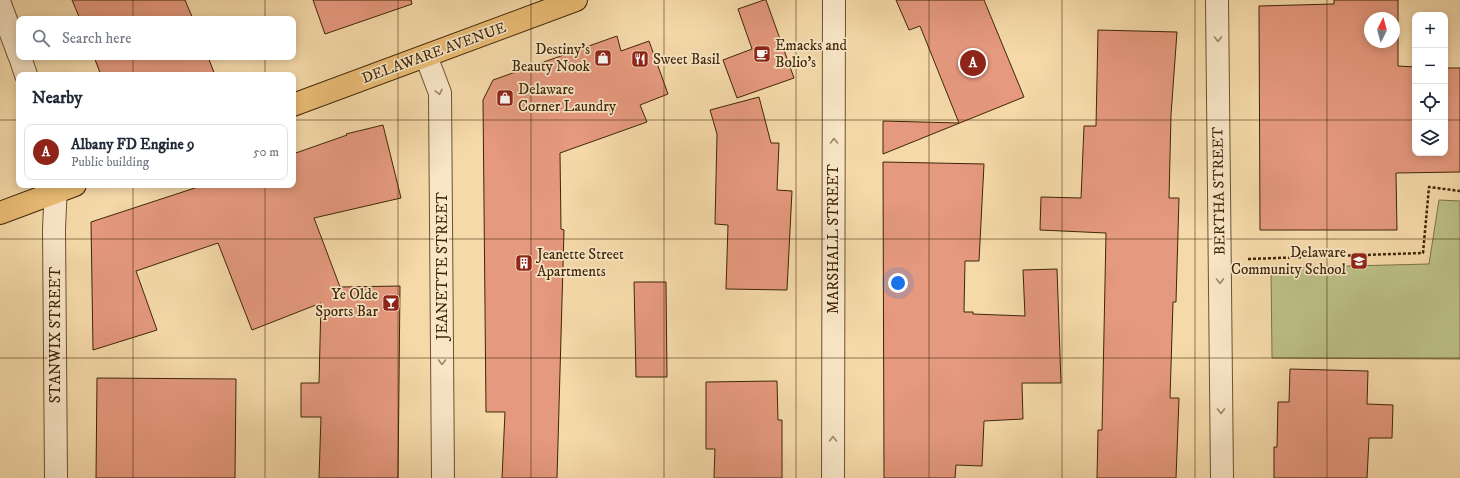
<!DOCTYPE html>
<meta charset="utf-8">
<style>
body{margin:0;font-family:"IM FELL DW Pica",serif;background:#f2f2f3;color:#1f2937}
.controls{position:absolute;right:12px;top:12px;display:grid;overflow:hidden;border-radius:8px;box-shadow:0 2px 10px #0003}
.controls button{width:36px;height:36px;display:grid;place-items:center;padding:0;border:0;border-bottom:1px solid #e0e1e3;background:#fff;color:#1f2937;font:20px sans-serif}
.compass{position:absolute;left:1364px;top:12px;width:36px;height:36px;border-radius:50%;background:#fff;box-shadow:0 2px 10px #0003;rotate:6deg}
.you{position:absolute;left:898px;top:283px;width:14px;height:14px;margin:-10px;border:3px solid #fff;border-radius:50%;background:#1a73e8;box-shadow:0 0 0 6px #1a73e833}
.badge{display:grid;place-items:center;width:26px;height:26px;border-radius:50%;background:#8f2418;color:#fff;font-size:13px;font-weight:700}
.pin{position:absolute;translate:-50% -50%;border:2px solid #fff;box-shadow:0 1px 4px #0006}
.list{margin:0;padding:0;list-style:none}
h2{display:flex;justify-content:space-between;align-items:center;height:52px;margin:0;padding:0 16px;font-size:17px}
h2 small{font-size:13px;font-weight:400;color:#747a83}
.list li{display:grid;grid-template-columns:26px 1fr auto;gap:12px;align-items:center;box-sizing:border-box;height:56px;margin:0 8px 8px;padding:0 8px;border:1px solid #e0e1e3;border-radius:8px}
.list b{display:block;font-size:15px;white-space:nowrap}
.list p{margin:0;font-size:13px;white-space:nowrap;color:#747a83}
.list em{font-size:13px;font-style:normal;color:#747a83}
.icon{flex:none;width:22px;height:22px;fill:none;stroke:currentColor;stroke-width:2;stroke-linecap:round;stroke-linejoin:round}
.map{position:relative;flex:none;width:1460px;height:478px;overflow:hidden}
.search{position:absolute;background:#fff;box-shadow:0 2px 10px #0003;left:16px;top:16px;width:280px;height:44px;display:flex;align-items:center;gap:10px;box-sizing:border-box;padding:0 14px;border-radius:8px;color:#747a83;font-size:15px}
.panel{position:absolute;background:#fff;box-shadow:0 2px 10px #0003;left:16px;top:72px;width:280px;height:116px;border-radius:8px}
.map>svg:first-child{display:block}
.green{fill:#bcbf87;stroke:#7e7247}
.building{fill:#e5997e;stroke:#3f2607;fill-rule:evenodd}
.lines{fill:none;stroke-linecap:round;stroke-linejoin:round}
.minor-casing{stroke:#6c5330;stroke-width:24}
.primary-casing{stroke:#3f2607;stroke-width:24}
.path{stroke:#3f2607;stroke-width:2.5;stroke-dasharray:3 2;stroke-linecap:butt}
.minor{stroke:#f8e6c7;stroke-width:22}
.primary{stroke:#eabc74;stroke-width:22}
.oneway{stroke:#9c8667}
.grid{fill:none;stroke:#3f2607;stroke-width:1;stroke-opacity:0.55}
.labels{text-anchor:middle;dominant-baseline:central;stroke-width:3.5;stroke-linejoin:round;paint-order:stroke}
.poi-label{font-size:15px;fill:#3f2607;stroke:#f8e6c7;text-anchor:start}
.street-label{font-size:15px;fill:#3f2607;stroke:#f8e6c7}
</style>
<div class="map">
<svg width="1460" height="478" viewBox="0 0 1460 478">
<rect width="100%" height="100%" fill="#f5d9a9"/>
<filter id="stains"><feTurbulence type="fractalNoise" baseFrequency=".005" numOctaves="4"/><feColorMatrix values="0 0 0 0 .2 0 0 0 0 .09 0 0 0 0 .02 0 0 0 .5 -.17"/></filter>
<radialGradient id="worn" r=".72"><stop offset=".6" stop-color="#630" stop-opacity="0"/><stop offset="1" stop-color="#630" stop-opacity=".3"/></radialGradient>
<path class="green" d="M1439,200L1460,201V359L1272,358L1271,268L1429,264Z"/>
<path class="building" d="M72,0H185L193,19H80Z
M313,0H411L412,4L325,34Z
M764,0H766L794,78L737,98L723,60L752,49L738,9Z
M896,0H984L1024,97L883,154V121L959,123L920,26L909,30Z
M1334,0H1398V66L1415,67V153H1445V68H1460V172L1396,173L1397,230H1260L1259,6L1334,4ZM1370,18H1394V42H1370Z
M1098,30L1177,32L1171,115L1169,198H1179L1176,302H1173L1170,398H1179L1176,478H1097L1098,430H1102L1106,233L1040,230L1041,197L1081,198L1084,126H1096Z
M617,36L621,51L649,41L668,94L640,105L647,122L560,153L561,229L564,230L557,478H502L505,412H486L483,100L493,80Z
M94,57H208L215,75H101Z
M759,97L771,143H779L777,190L792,191L787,290L726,289L728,225L715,224L717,134L710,110Z
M383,125L401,198L314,218L340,287L400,286L398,478H319L321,417H301V383H319L321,303L252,330L218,243L136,271L157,330L93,350L91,222L204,185H293V154L347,135L346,134Z
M883,162L984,164L979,261H965L964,312H973V314L1025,316L1023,270L1057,269L1061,383H1022L1023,419L984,421L982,466L956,465L955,478H884Z
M634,282H666L667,377H636Z
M1290,369L1368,371L1367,404L1393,405L1392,438H1369L1367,478H1274V447H1277L1278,402H1289Z
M97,378L236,379L235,478H96Z
M777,381L778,420H782V478H714L715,449H706V382Z"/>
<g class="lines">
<defs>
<path id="minor" d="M1217,0L1222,478
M0,4L19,55
M426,56L440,93L443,478
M20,57L26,75
M56,185L54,229L56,478
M833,478L834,0"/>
<path id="primary" d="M293,105L576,0
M0,213L75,185"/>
</defs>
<use href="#minor" class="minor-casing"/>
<use href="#primary" class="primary-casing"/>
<path class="path" d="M1248,259L1423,253L1429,187L1460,191"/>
<use href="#minor" class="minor"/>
<use href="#primary" class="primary"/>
</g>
<defs><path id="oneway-chevron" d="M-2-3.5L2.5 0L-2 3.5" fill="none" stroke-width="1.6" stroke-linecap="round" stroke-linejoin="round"/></defs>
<g class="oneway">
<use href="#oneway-chevron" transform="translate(1218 39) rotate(89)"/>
<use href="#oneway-chevron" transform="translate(439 92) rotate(78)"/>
<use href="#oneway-chevron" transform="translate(834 141) rotate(-90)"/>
<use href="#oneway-chevron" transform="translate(1220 281) rotate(89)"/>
<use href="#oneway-chevron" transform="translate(442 362) rotate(90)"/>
<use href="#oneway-chevron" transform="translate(1221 411) rotate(89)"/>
<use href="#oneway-chevron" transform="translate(833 439) rotate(-90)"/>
</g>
<path class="grid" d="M133,0V19M265,0V19M398,0V478M531,0V478M664,0V478M796,0V478M929,0V478M1062,0V478M1195,0V478M1327,0V478M133,57V75M265,57V75M0,120H19M293,120H1415M1445,120H1460M133,185V478M265,185V478M0,239H1460M0,358H1460"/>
<defs>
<symbol id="cafe-square" viewBox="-11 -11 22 22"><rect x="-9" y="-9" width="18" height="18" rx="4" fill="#8f2418" stroke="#f8e6c7"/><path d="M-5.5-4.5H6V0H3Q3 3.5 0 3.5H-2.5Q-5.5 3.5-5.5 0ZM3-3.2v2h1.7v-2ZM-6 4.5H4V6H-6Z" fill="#fff"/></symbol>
<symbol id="shop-square" viewBox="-11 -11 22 22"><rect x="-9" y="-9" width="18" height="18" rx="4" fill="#8f2418" stroke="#f8e6c7"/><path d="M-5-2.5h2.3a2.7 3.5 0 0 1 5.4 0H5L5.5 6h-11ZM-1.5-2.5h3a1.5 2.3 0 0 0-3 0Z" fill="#fff"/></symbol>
<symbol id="restaurant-square" viewBox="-11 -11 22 22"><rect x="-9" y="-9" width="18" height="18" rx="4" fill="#8f2418" stroke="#f8e6c7"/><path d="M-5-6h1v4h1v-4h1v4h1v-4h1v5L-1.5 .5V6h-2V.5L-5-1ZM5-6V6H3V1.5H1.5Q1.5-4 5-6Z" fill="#fff"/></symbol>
<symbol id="school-square" viewBox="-11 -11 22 22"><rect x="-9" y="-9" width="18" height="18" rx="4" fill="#8f2418" stroke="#f8e6c7"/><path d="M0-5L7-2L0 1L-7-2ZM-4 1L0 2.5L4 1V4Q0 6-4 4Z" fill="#fff"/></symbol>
<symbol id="building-square" viewBox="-11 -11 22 22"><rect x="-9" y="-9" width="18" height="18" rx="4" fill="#8f2418" stroke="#f8e6c7"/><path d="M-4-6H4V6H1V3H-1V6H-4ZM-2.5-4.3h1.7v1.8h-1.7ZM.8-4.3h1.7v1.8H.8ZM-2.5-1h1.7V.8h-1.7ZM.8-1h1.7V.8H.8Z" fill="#fff"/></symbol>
<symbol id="bar-square" viewBox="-11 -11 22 22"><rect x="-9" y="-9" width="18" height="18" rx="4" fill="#8f2418" stroke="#f8e6c7"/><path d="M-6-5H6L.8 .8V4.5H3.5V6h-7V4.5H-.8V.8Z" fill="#fff"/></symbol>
</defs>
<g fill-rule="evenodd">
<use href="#cafe-square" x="752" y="44" width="20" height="20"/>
<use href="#shop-square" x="593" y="48" width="20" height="20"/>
<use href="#restaurant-square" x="630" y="49" width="20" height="20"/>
<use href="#shop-square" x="495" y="88" width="20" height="20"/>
<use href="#school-square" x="1349" y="251" width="20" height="20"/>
<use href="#building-square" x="514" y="253" width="20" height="20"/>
<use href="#bar-square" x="381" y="293" width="20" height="20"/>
</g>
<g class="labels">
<g class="poi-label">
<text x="775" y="45">Emacks and<tspan x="775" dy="17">Bolio's</tspan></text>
<text x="590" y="49" text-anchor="end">Destiny's<tspan x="590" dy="17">Beauty Nook</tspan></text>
<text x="653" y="59">Sweet Basil</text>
<text x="518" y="89">Delaware<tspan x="518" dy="17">Corner Laundry</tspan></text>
<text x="1346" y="252" text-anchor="end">Delaware<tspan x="1346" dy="17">Community School</tspan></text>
<text x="537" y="254">Jeanette Street<tspan x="537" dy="17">Apartments</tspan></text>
<text x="378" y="294" text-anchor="end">Ye Olde<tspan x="378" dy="17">Sports Bar</tspan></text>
</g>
<g class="street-label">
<text transform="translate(434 53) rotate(-20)">DELAWARE AVENUE</text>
<text transform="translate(1219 191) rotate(-91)">BERTHA STREET</text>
<text transform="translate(833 239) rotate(-90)">MARSHALL STREET</text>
<text transform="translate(442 266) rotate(-90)">JEANETTE STREET</text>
<text transform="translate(55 335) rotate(-90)">STANWIX STREET</text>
</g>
</g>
<rect width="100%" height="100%" filter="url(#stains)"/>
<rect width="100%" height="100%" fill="url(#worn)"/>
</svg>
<div class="controls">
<button>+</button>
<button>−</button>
<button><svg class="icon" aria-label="locate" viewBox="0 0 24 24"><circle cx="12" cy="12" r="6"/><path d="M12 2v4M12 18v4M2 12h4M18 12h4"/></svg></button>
<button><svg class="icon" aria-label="layers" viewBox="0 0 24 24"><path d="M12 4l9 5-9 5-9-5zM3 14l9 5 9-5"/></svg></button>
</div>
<svg class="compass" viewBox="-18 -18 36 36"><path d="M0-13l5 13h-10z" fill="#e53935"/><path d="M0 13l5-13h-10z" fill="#747a83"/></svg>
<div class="you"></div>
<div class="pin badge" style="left:973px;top:63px">A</div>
<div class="search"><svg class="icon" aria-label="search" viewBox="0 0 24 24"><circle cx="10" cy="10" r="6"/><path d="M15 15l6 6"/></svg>Search here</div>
<section class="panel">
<h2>Nearby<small></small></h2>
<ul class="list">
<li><span class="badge">A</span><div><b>Albany FD Engine 9</b><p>Public building</p></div><em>50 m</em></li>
</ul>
</section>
</div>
